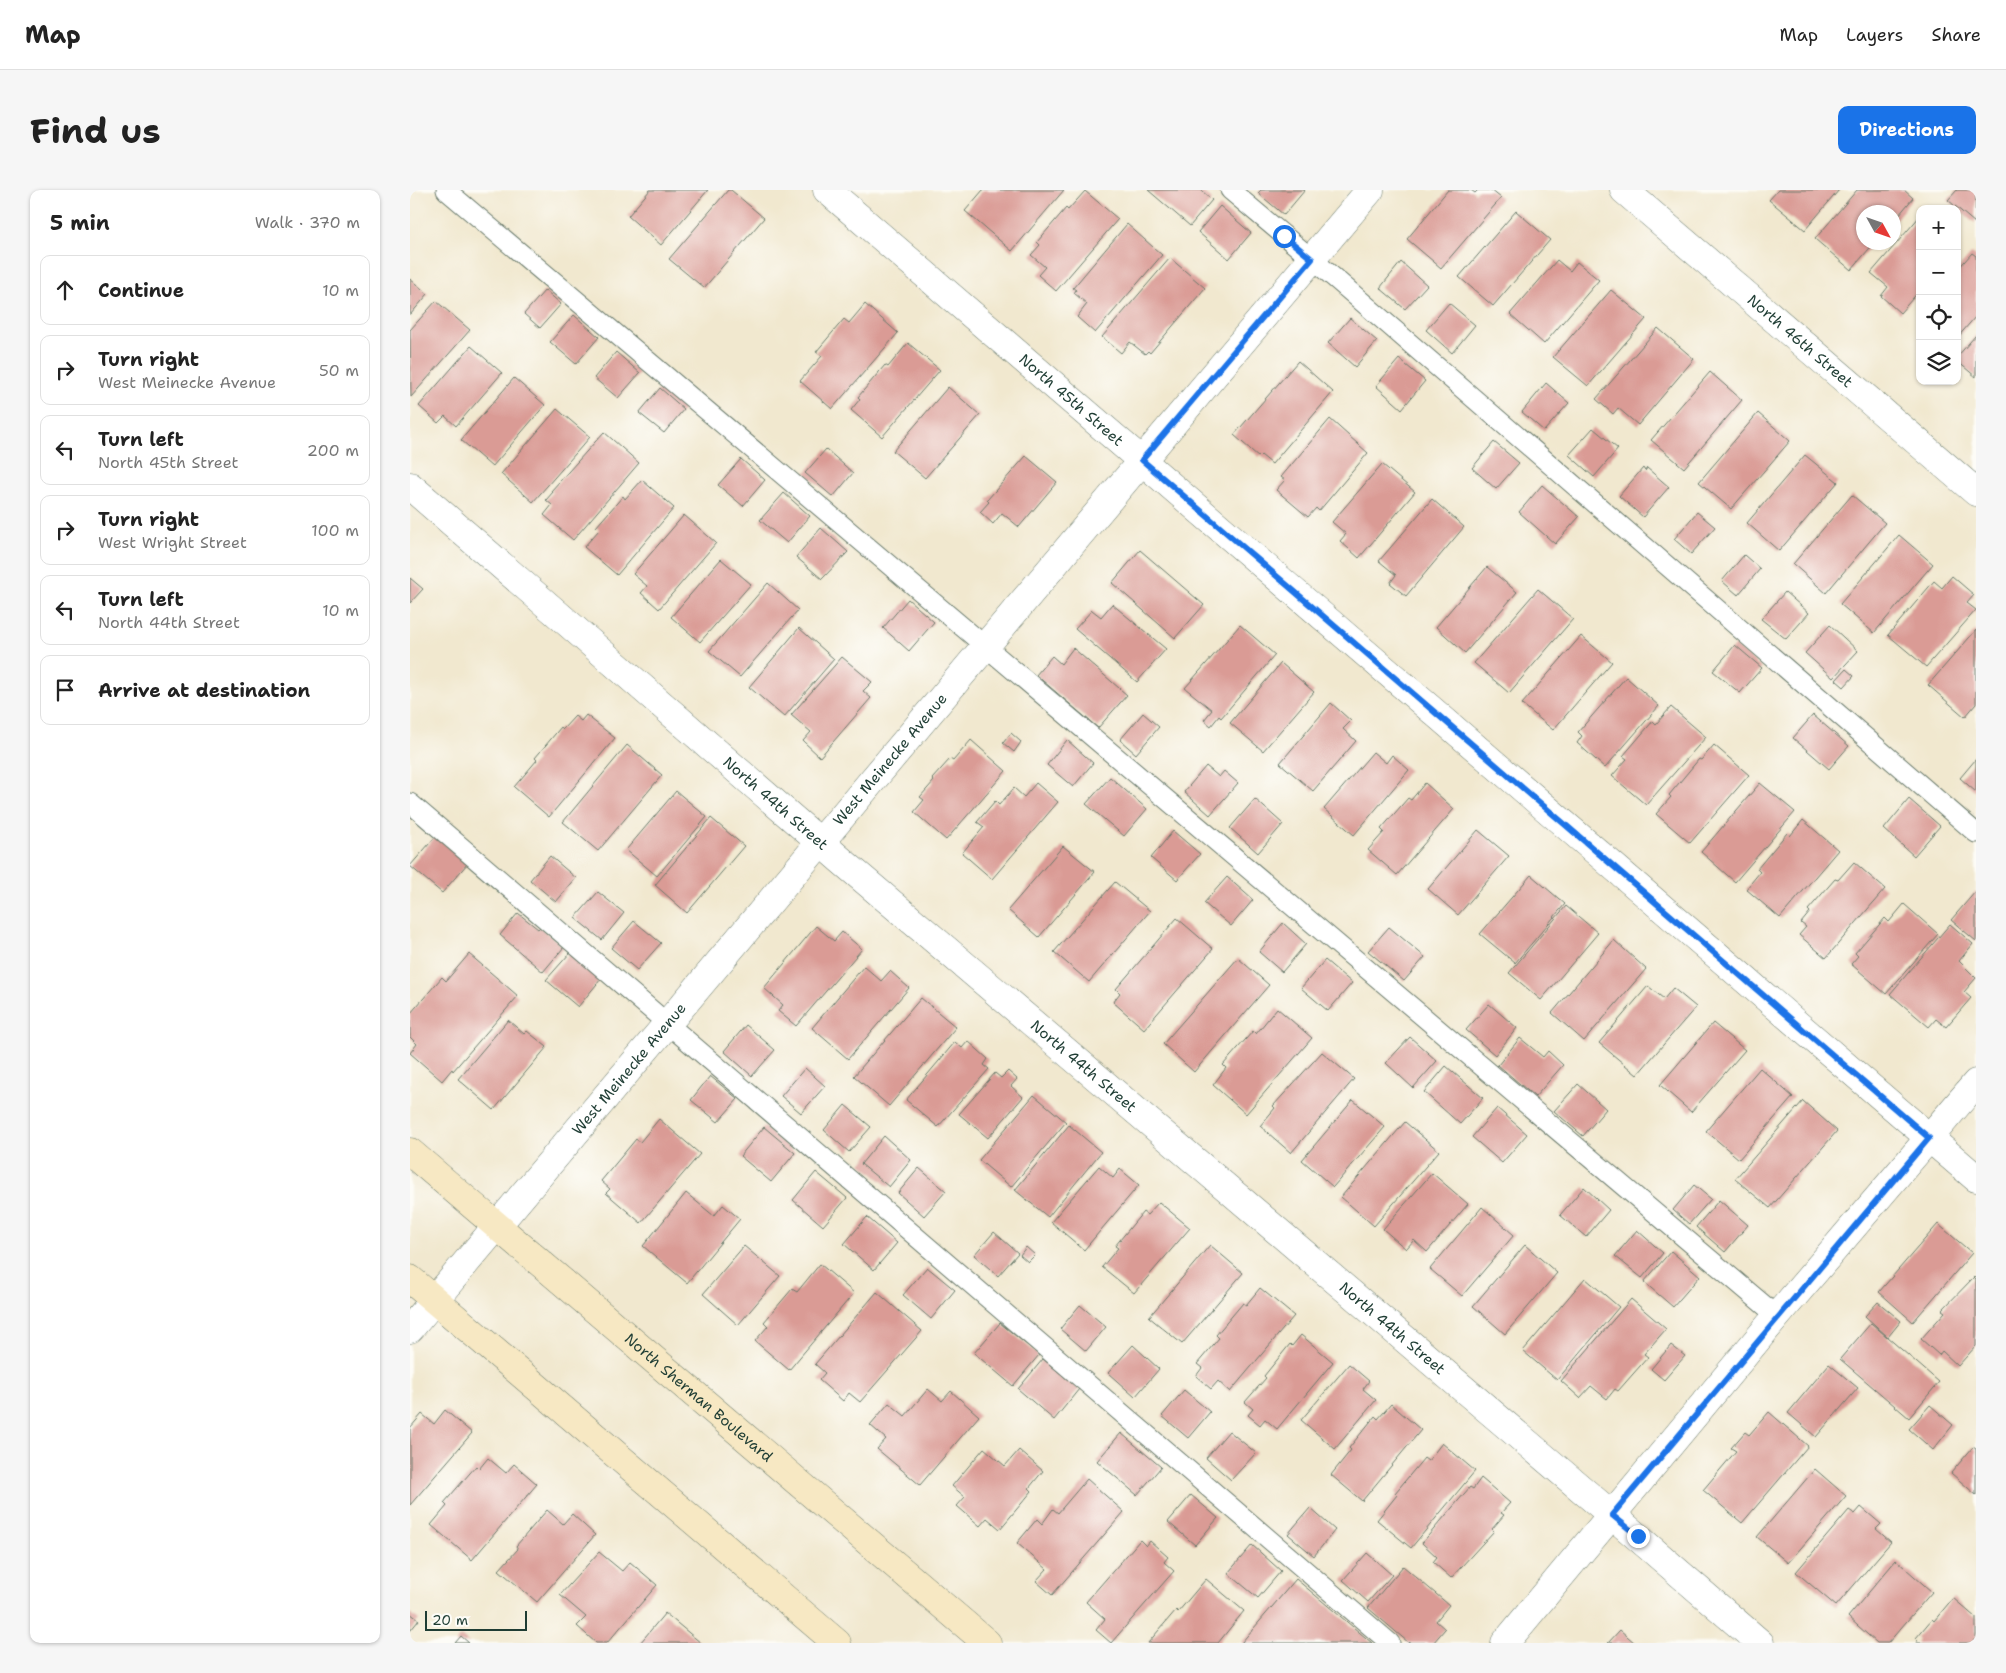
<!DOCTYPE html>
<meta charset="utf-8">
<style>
body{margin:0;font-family:"Shantell Sans",sans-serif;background:#f6f6f6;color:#222}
.controls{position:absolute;right:15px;top:15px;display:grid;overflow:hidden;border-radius:10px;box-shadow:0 1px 4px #0004}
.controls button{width:45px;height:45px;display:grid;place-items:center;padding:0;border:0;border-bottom:1px solid #e0e0e0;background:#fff;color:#222;font:25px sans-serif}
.compass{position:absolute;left:1446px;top:15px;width:45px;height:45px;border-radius:50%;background:#fff;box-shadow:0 1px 4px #0004;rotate:130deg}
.scale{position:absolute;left:15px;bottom:12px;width:102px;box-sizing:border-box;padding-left:5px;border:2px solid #1f3d34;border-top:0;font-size:14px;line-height:18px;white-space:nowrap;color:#1f3d34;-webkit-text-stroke:4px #fdfcf7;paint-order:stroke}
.stop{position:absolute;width:15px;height:15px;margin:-11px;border:4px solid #1a73e8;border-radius:50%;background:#fff}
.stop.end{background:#1a73e8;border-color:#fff;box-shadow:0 1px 5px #0008}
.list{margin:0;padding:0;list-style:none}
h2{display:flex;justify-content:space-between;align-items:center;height:65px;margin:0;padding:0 20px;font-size:21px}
h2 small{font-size:16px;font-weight:400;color:#767676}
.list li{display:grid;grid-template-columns:32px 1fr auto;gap:15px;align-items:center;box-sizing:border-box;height:70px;margin:0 10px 10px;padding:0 10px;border:1px solid #e0e0e0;border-radius:10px}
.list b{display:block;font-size:19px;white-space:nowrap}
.list p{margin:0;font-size:16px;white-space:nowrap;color:#767676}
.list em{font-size:16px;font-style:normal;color:#767676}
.icon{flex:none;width:28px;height:28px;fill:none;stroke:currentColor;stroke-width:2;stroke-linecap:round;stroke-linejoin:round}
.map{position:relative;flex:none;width:1566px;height:1453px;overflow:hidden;border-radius:10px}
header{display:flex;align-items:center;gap:30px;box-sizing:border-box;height:70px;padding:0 25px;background:#fff;border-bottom:1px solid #e0e0e0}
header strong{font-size:24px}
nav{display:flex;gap:28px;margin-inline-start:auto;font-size:18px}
.intro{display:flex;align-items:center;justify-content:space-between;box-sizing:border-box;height:120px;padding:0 30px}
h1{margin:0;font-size:35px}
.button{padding:12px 22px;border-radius:10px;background:#1a73e8;color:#fff;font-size:18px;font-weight:700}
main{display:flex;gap:30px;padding:0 30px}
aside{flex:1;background:#fff;border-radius:10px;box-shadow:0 1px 4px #0004}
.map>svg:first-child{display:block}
.building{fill:#da9b95}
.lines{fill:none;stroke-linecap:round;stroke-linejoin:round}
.lane-casing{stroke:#68796a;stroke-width:21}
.street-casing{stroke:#68796a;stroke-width:29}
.secondary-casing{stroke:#68796a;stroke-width:29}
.lane{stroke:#fff;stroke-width:19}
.street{stroke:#fff;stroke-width:28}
.secondary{stroke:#f7e8c3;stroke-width:28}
.route{stroke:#1a73e8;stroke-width:6}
.labels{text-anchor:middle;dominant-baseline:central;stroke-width:4;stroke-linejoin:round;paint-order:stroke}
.street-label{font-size:15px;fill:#1f3d34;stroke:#fdfcf7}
</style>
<header>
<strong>Map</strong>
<nav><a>Map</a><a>Layers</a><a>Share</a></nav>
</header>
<div class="intro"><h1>Find us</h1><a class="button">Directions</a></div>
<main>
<aside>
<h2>5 min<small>Walk · 370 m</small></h2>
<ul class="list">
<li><svg class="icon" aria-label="ahead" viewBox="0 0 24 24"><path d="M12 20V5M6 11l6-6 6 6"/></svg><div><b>Continue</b></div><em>10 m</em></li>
<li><svg class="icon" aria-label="right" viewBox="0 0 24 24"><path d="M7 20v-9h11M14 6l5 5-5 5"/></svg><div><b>Turn right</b><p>West Meinecke Avenue</p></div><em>50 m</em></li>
<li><svg class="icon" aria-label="left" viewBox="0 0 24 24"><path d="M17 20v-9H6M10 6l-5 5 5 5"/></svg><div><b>Turn left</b><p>North 45th Street</p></div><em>200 m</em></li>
<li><svg class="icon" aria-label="right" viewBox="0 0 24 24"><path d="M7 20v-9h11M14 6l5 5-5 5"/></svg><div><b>Turn right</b><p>West Wright Street</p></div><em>100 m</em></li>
<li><svg class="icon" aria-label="left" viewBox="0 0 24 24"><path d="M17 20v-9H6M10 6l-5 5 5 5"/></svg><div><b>Turn left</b><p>North 44th Street</p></div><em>10 m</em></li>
<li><svg class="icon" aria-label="arrive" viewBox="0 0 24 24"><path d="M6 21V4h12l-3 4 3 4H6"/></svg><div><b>Arrive at destination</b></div></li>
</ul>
</aside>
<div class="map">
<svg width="1566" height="1453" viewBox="0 0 1566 1453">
<rect width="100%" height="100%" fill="#fdfcf7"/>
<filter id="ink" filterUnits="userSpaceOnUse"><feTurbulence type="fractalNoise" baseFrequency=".02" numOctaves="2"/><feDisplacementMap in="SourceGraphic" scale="10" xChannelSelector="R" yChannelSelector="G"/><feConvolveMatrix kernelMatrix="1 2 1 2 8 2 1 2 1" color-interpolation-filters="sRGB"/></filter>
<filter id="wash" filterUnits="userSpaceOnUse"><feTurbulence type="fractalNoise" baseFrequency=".0096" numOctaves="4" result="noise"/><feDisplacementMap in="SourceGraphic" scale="20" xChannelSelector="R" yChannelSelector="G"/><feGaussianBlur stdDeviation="1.12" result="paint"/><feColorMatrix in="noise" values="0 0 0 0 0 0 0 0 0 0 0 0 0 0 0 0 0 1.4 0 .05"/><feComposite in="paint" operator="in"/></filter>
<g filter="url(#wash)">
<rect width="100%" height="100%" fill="#f1e8cf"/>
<g id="blocks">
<path class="building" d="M240,0H298L251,55L218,26Z
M318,0H321L354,28L294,98L259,69Z
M573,0H654L602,61L555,21Z
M738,0H791L802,10L780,36Z
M851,0H895L874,25L848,3Z
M1038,0H1061L1065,3L1068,0H1081L1091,8L1031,78L997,49Z
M1368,0H1429L1395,40L1359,10Z
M1447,0H1494L1503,8L1484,31V22H1454V52H1465L1441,80L1405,49Z
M1547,0H1566L1565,33L1538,10Z
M675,1L708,29L646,101L628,85L635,77L621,65L630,55L627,52L656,18L658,20Z
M810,16L841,43L819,69L788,42Z
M1106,21L1140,50L1083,116L1049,87Z
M1510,26V100L1490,123L1471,106L1478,97L1461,83Z
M717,34L752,65L685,143L667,127L677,114L664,103L666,100L663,98Z
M1562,63L1566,66V126L1547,148V80Z
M760,68L795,98L740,163L738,161L735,164L720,152L711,163L692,147Z
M1147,70L1160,81L1167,72L1189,90L1134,154L1100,124Z
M991,72L1017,95L995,119L970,98Z
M0,89L18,104L0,125Z
M135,100L151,114L130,138L114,124Z
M1201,100L1236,129L1178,196L1143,167Z
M26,111L60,140L1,207L0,140Z
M1039,113L1065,135L1042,163L1016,140Z
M455,114L488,143L422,219L390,191L412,166L406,162L434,129L439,133Z
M164,125L189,147L166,174L140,152Z
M940,128L967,151L945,177L918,153Z
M1248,138L1284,169L1228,235L1208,218L1203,224L1186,209Z
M1566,145V187L1547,171V167Z
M498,153L530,180L472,247L441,220L450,209L448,207L475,175L478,177Z
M61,156L92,183L46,236L35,226L28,233L9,216Z
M206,162L230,183L208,208L184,188Z
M989,169L1015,191L992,219L966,196Z
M888,171L923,202L862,274L851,265L849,267L824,245Z
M1300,182L1332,210L1274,278L1241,250Z
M104,188L135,215L82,277L51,250Z
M1136,193L1159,213L1134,241L1112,222Z
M538,197L570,225L515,288L483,261Z
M250,198L274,219L254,243L229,223Z
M147,219L180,247L123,312L91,284Z
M1348,223L1380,251L1321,319L1289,292Z
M920,229L958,263L909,321L906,318L898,327L866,300L875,290L871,287Z
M1183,238L1208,259L1184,287L1159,265Z
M194,242L229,273L163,350L134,325L142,315L136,310L143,302L141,301Z
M1084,252L1109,273L1086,299L1062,278Z
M416,259L443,283L423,307L395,283Z
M1395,265L1428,292L1369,361L1337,333Z
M616,266L647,292L609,337L592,323L583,334L570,322L579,312L577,310Z
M331,269L355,290L333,316L308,295Z
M972,274L1005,302L949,368L930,351L936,344L922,332Z
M1233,278L1235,281L1237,278L1259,297L1233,327L1209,306Z
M232,290L264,318L207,385L174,357L189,340L186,337L213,306L215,309Z
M1132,295L1169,327L1145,354L1109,322Z
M374,303L400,326L377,353L350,330Z
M1442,305L1475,333L1416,403L1383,374Z
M1022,309L1054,337L996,406L980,393L986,385L969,371Z
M1287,322L1305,337L1281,364L1264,349Z
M274,325L306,353L249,419L231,403L237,396L223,384Z
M411,338L438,362L412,389L386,367Z
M1489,345L1523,374L1464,443L1430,414Z
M730,360L794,415L765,448L702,393Z
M1334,365L1350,379L1328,405L1312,391Z
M311,369L341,394L290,452L261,427Z
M1077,377L1107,402L1055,463L1026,437Z
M1542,386L1564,405L1557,413L1566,420L1516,477L1478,445L1524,391L1532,398Z
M0,388L13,399L0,413Z
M358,393L388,420L330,487L299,461Z
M1128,399L1163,429L1099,503L1064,473Z
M1375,402L1399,423L1376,449L1351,429Z
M498,409L524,432L499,461L473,438Z
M702,414L756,459L727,492L665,439L682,420L691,427Z
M830,435L865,465L811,528L809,526L801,536L794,530L802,520L775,498Z
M1420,435L1448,461L1423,488L1395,463Z
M389,438L424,469L374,527L339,497Z
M1566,440V514L1555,527L1518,495Z
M1171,446L1202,472L1143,540L1112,514Z
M1325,455L1352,478L1330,503L1303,481Z
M663,458L717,505L688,538L626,485L642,466L651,474Z
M432,467L462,492L453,501L461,508L410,567L393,551L401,542L381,525Z
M871,473L904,502L853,561L820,533Z
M1436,479L1444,486L1434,497L1426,490Z
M1216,487L1249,516L1195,578L1167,553L1172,546L1168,542Z
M921,513L941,531L933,539L946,551L903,601L870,573Z
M1261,517L1296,547L1236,615L1202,586L1217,569L1213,566L1243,531L1246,534Z
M733,523L749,537L726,564L710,550Z
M176,525L205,548L139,627L104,597L127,570L125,568L151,537L153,539L165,526L171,531Z
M1403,525L1439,556L1419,579L1383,548Z
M601,543L611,552L604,562L593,553Z
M561,550L596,581L536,650L504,622L514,610L510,607L524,591L522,589L540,569L543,571Z
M657,550L683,573L663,597L637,575Z
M217,555L252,585L188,661L153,632Z
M1304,555L1339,585L1280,653L1246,624L1261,607L1259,605L1289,569L1291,570Z
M963,562L976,573L982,565L999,580L944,645L914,619Z
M1566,569V602L1550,588Z
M796,576L809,587L814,581L828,593L800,625L774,602Z
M700,587L737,619L714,646L676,614Z
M626,593L648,612L582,689L552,663L574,637L567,632L585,611L589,615L604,598L614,607Z
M1015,593L1044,619L987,685L958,660L974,642L971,639L998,608L1001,610Z
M1350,593L1385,622L1325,692L1291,662Z
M266,601L297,627L247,686L216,660Z
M845,609L873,634L848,663L820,638Z
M1499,609L1530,636L1504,666L1474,639Z
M301,628L334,656L277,723L245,695Z
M1393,630L1428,660L1370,728L1336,699L1350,682L1347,679L1377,643L1380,646Z
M1068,640L1099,666L1048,725L1018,699Z
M763,641L790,664L767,690L741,668Z
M26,646L58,673L32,703L0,676Z
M653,656L685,682L629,747L598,720Z
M140,666L166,688L146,712L120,690Z
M1444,672L1475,699L1416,768L1389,745L1396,737L1391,733L1400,722L1398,720L1425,689L1428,690Z
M1121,685L1155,714L1105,773L1070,744Z
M817,687L843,710L821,736L794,713Z
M705,692L740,721L679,792L644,762Z
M1566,701V751L1541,730Z
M188,702L214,723L192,750L165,728Z
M1494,714L1528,744L1476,804L1441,774L1448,766L1445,763L1475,728L1479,732Z
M1156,716L1188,743L1131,810L1099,783Z
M108,723L128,739L130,737L154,757L133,782L90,745Z
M767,728L803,759L734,839L703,812L710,803L706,799Z
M224,731L251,753L227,780L201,758Z
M873,733L896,754L872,782L849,762Z
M1540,734L1563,754L1549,771L1566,788L1554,802L1561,808L1536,837L1526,829L1519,837L1480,804Z
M406,736L424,751L432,742L452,759L386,836L368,821L373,815L354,798Z
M979,737L1015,767L994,791L958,761Z
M1204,750L1236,779L1174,851L1142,823Z
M160,763L191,789L168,817L136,790Z
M59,764L108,806L43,881L42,879L32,891L0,863L7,854L0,847V824L32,787L36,791Z
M828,768L859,795L784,882L753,854Z
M915,770L942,793L918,821L891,798Z
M454,776L471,791L480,781L499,798L438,869L402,838Z
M1238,796L1254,809L1263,798L1286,817L1227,885L1189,853Z
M511,808L546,837L479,916L444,886Z
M1079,814L1107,838L1085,865L1056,840Z
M867,818L902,848L836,924L803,895L816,878L813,875L843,841L846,844Z
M98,830L114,844L117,841L137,857L84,920L48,889Z
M1303,833L1335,860L1281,922L1250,895Z
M336,835L365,860L342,886L314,861Z
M1000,847L1027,871L1003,898L976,873Z
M1110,848L1133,867L1138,861L1153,875L1125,907L1088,875Z
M558,851L578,869L574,875L579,879L528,937L496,910L545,852L552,858Z
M912,862L944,889L881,963L850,936L865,918L863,916Z
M1036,876L1073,908L1050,934L1014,902Z
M395,878L415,896L391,923L371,906Z
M1350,878L1383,907L1329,969L1296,941Z
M598,881L607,889L601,896L613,907L578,948L549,924L585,883L591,888Z
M300,886L328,909L308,932L281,910Z
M1168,894L1196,919L1173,946L1144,921Z
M624,905L656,932L601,997L569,970Z
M943,910L975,937L923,997L892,970Z
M1393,911L1427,941L1360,1018L1325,989Z
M435,915L461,937L439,962L414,940Z
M1087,918L1117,944L1092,973L1062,947Z
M249,929L290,964L231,1033L196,1003L200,999L191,991L226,949L230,952Z
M995,932L1029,961L964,1036L931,1007Z
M659,935L691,962L638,1027L605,1000Z
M354,937L385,963L361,992L330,966Z
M474,946L501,970L479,997L451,974Z
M689,976L703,988L710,979L729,995L674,1060L641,1032Z
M509,978L536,1001L514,1026L488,1003Z
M406,982L437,1008L413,1036L383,1010Z
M1022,983L1058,1014L1017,1062L1004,1050L996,1059L973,1039Z
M1284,995L1301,1009L1279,1034L1263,1020Z
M1174,997L1199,1020L1176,1047L1150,1025Z
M276,1003L304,1026L313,1015L330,1029L277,1093L233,1056Z
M1309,1010L1338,1035L1315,1062L1286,1037Z
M749,1012L780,1038L724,1103L692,1077L708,1058L705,1056L733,1022L737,1025Z
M1072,1017L1104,1045L1052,1106L1020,1079Z
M457,1027L487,1053L464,1080L434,1054Z
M1528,1034L1562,1063L1503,1132L1469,1102Z
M1227,1040L1253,1063L1232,1088L1205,1066Z
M584,1042L608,1063L588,1086L564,1065Z
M800,1055L833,1083L772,1154L739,1127Z
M1115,1055L1147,1083L1095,1144L1063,1116Z
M334,1056L370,1086L328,1135L293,1104Z
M616,1057L625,1065L618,1072L610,1065Z
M1261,1061L1290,1086L1263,1117L1234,1092Z
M410,1074L444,1103L379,1180L345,1151L358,1136L354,1132L382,1099L387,1102Z
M517,1077L545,1100L521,1129L493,1105Z
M1564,1087L1566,1089V1156L1548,1176L1532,1161L1529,1165L1511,1149L1535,1122L1532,1120Z
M1175,1088L1209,1117L1147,1190L1113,1161Z
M850,1098L884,1126L820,1202L808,1191L801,1199L786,1186L792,1178L787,1174L809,1148L806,1145L833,1113L836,1115Z
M467,1102L512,1141L450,1212L439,1203L433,1211L409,1190L415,1183L405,1174Z
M1221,1109L1256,1139L1234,1164L1238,1167L1208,1201L1205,1199L1197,1209L1181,1196L1170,1208L1151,1191Z
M1468,1112L1491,1131L1478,1147L1455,1126Z
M670,1115L696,1137L676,1161L650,1139Z
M590,1133L629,1165L603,1196L564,1163Z
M1461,1133L1529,1192L1499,1228L1430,1169Z
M891,1145L923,1172L867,1239L855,1229L850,1235L838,1225L843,1219L835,1212L856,1188L854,1186L880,1154L882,1156Z
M723,1155L749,1179L725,1207L698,1183Z
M1261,1155L1275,1166L1254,1190L1241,1179Z
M633,1169L669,1199L644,1230L608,1199Z
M939,1174L959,1191L953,1199L966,1210L925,1259L891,1230Z
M1419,1174L1448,1198L1406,1247L1378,1223Z
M518,1199L532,1211L541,1201L569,1226L510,1295L467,1259L476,1249L460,1235L479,1213L495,1226Z
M774,1200L800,1222L778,1248L752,1226Z
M981,1214L1011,1240L952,1311L921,1285L941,1260L939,1258L965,1226L968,1229Z
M1520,1215L1543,1235L1523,1260L1499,1239Z
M35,1220L62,1243L0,1315V1238L12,1224L24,1234Z
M1359,1222L1398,1256L1332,1333L1293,1300L1326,1261L1321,1258L1335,1242L1339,1245Z
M819,1241L846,1263L821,1290L796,1268Z
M711,1243L751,1277L727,1305L687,1271Z
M1032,1253L1065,1281L1001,1358L967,1330L987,1305L985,1303L1014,1268L1018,1271Z
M1563,1257L1566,1259V1305L1541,1283Z
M574,1258L595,1276L609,1260L633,1281L619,1298L622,1301L590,1339L577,1328L570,1336L547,1316L555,1307L542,1296Z
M78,1268L96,1283L104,1274L127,1294L62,1370L21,1335L37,1316L34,1313L66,1276L69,1279Z
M1405,1279L1436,1306L1378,1373L1347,1347Z
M1071,1288L1100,1313L1091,1323L1094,1325L1082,1339L1084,1341L1041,1388L1023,1372L1027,1367L1012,1353L1060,1297L1063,1299Z
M677,1289L714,1322L642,1405L626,1391L637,1379L607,1353L627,1329L632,1334L643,1319L648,1323Z
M781,1305L808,1328L785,1355L758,1332Z
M1451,1317L1471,1334L1466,1339L1481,1352L1426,1416L1386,1382L1439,1320L1445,1324Z
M900,1318L925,1340L904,1366L878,1344Z
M137,1320L153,1334L162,1324L185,1345L127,1412L89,1380L108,1359L106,1356Z
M730,1350L736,1356L740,1351L758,1367L754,1372L764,1381L701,1453L686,1440L695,1429L676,1412Z
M842,1355L871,1381L848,1408L818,1383Z
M189,1362L212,1381L220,1372L247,1395L197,1453H186L167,1436L176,1427L150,1405Z
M957,1363L982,1385L958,1412L933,1390Z
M1486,1370L1522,1402L1478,1453H1467L1438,1427Z
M993,1376L1039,1415L1026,1431L1035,1439L1023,1453H999L958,1418Z
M796,1389L834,1421L808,1453H738L766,1420L768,1422Z
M886,1389L962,1453H831Z
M1543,1408L1566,1428V1448L1561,1453H1506L1508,1450L1506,1448L1522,1429L1524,1431Z
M0,1423L9,1430L0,1441Z
M255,1423L291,1453H230Z
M1210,1440L1225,1453H1198Z
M51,1446L59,1453H45Z"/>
</g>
</g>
<g filter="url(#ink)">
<use href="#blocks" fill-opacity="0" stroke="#68796a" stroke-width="1"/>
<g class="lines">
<defs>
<path id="lane" d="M36,0L1367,1126
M820,0L928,91L1566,643
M0,613L980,1453"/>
<g id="street">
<path id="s1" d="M417,0L1566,988"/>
<path id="s2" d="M1214,0L1566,302"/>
<path id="s3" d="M0,296L433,672L1202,1325L1350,1453"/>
<path id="s4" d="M0,1139L960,0"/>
<path d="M1095,1453L1367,1126L1566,893"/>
</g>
<g id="secondary">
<path id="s5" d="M0,962L577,1453"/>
<path d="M0,1089L427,1453"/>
</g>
</defs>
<use href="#lane" class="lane-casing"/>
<use href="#street" class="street-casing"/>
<use href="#secondary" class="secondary-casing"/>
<use href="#lane" class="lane"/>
<use href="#street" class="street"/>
<use href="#secondary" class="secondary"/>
</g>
</g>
<g class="lines" filter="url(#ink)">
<path class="route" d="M874,46L902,69L732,270L1519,948L1202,1325L1228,1346"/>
</g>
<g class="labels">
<g class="street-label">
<text stroke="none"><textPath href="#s2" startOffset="232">North 46th Street</textPath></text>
<text stroke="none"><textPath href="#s1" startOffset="322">North 45th Street</textPath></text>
<text stroke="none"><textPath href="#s4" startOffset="745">West Meinecke Avenue</textPath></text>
<text stroke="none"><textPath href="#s3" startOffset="484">North 44th Street</textPath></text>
<text stroke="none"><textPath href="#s3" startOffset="889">North 44th Street</textPath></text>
<text stroke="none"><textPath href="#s4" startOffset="340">West Meinecke Avenue</textPath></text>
<text stroke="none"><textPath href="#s3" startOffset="1294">North 44th Street</textPath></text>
<text stroke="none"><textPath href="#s5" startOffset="379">North Sherman Boulevard</textPath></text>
</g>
</g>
</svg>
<div class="controls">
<button>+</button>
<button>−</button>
<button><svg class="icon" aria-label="locate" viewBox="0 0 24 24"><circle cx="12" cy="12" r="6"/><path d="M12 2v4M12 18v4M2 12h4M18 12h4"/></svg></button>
<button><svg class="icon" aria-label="layers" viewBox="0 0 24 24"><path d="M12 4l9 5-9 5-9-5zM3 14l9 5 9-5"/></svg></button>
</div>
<svg class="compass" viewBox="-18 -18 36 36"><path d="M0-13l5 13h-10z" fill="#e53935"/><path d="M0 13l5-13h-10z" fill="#767676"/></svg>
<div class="scale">20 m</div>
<div class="stop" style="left:874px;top:46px"></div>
<div class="stop end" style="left:1228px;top:1346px"></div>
</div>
</main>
